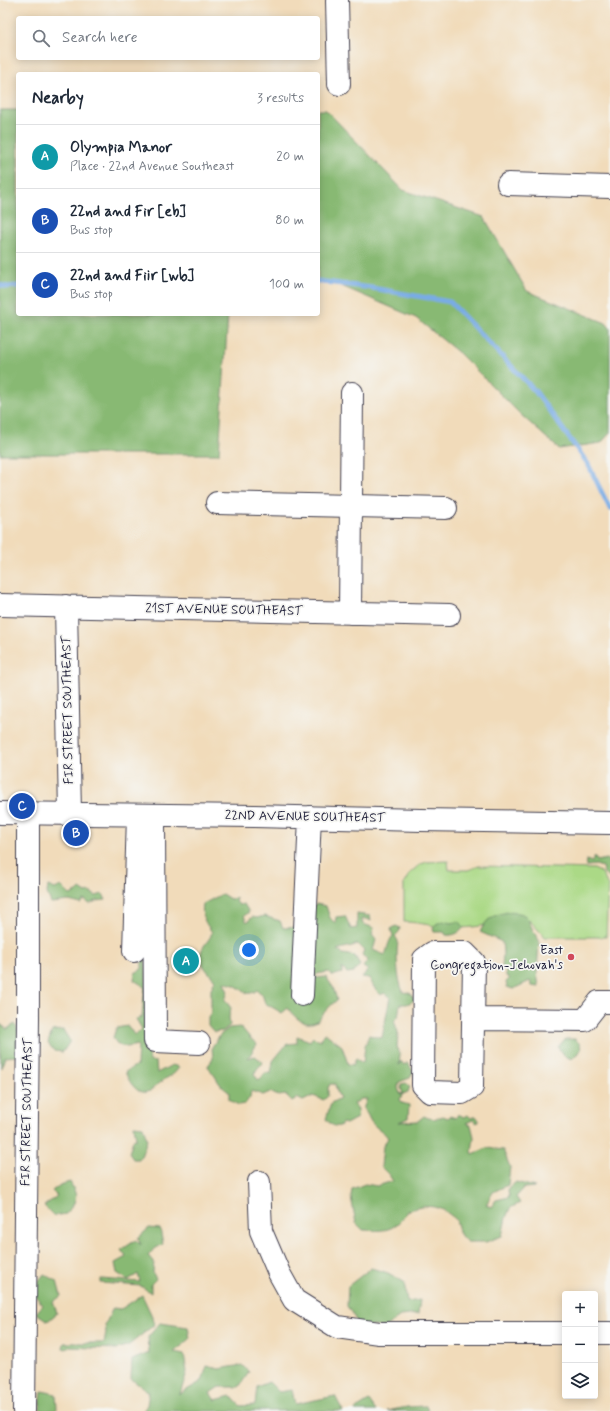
<!DOCTYPE html>
<meta charset="utf-8">
<style>
body{margin:0;font-family:Mynerve,sans-serif;background:#f6f6f7;color:#1f2937}
.controls{position:absolute;right:12px;bottom:12px;display:grid;overflow:hidden;border-radius:4px;box-shadow:0 2px 10px #0003}
.controls button{width:36px;height:36px;display:grid;place-items:center;padding:0;border:0;border-bottom:1px solid #e0e1e3;background:#fff;color:#1f2937;font:20px sans-serif}
.you{position:absolute;left:249px;top:950px;width:14px;height:14px;margin:-10px;border:3px solid #fff;border-radius:50%;background:#1a73e8;box-shadow:0 0 0 6px #1a73e833}
.badge{display:grid;place-items:center;width:26px;height:26px;border-radius:50%;background:#2563eb;color:#fff;font-size:13px;font-weight:700}
.pin{position:absolute;translate:-50% -50%;border:2px solid #fff;box-shadow:0 1px 4px #0006}
.list{margin:0;padding:0;list-style:none}
h2{display:flex;justify-content:space-between;align-items:center;height:52px;margin:0;padding:0 16px;font-size:17px}
h2 small{font-size:13px;font-weight:400;color:#747a83}
.list li{display:grid;grid-template-columns:26px 1fr auto;gap:12px;align-items:center;box-sizing:border-box;height:64px;padding:0 16px;border-top:1px solid #e0e1e3}
.list b{display:block;font-size:15px;white-space:nowrap}
.list p{margin:0;font-size:13px;white-space:nowrap;color:#747a83}
.list em{font-size:13px;font-style:normal;color:#747a83}
.icon{flex:none;width:22px;height:22px;fill:none;stroke:currentColor;stroke-width:2;stroke-linecap:round;stroke-linejoin:round}
.map{position:relative;flex:none;width:610px;height:1411px;overflow:hidden}
.search{position:absolute;background:#fff;box-shadow:0 2px 10px #0003;left:16px;top:16px;width:304px;height:44px;display:flex;align-items:center;gap:10px;box-sizing:border-box;padding:0 14px;border-radius:4px;color:#747a83;font-size:15px}
.panel{position:absolute;background:#fff;box-shadow:0 2px 10px #0003;left:16px;top:72px;width:304px;height:244px;border-radius:4px}
.map>svg:first-child{display:block}
.green{fill:#abd986;stroke:#667e60}
.forest{fill:#88b973;stroke:#556e57}
.lines{fill:none;stroke-linecap:round;stroke-linejoin:round}
.stream{stroke:#79ace5;stroke-width:5}
.minor-casing{stroke:#413e4e;stroke-width:24}
.minor{stroke:#fff;stroke-width:22}
.poi-dot{fill:#d1495b;stroke:#f6f6f2;stroke-width:1.5}
.labels{text-anchor:middle;dominant-baseline:central;stroke-width:3.5;stroke-linejoin:round;paint-order:stroke}
.street-label{font-size:13px;fill:#22223b;stroke:#f6f6f2}
.poi-label{font-size:13px;fill:#22223b;stroke:#f6f6f2;text-anchor:end}
</style>
<div class="map">
<svg width="610" height="1411" viewBox="0 0 610 1411">
<rect width="100%" height="100%" fill="#f6f6f2"/>
<filter id="ink" filterUnits="userSpaceOnUse"><feTurbulence type="fractalNoise" baseFrequency=".025" numOctaves="2"/><feDisplacementMap in="SourceGraphic" scale="8" xChannelSelector="R" yChannelSelector="G"/><feConvolveMatrix kernelMatrix="1 2 1 2 8 2 1 2 1" color-interpolation-filters="sRGB"/></filter>
<filter id="wash" filterUnits="userSpaceOnUse"><feTurbulence type="fractalNoise" baseFrequency=".012" numOctaves="4" result="noise"/><feDisplacementMap in="SourceGraphic" scale="16" xChannelSelector="R" yChannelSelector="G"/><feGaussianBlur stdDeviation="0.9" result="paint"/><feColorMatrix in="noise" values="0 0 0 0 0 0 0 0 0 0 0 0 0 0 0 0 0 1.4 0 .05"/><feComposite in="paint" operator="in"/></filter>
<g filter="url(#wash)">
<rect width="100%" height="100%" fill="#f1dbba"/>
<path class="green" d="M448,861L449,870H468L479,866L594,869L602,873L608,886L606,937H545L530,921L524,918C500,922 475,929 450,928C435,927 420,922 404,922V883L410,873L418,866L426,862Z"/>
<path class="forest" d="M0,110H18V314H228L219,454H0Z
M318,110H326L403,190L484,217L527,291L606,323L610,328V433L601,443L559,449L520,414L459,353L416,318L332,282H318Z
M142,841L149,1061L156,1062L157,1073L172,1065L179,1067C175,1075 169,1076 162,1081C158,1083 154,1088 150,1091C137,1097 129,1081 125,1072L137,1065L138,1045L127,1047L118,1045L113,1038L116,1028L128,1026L135,1036L142,1029L136,1019L142,1017L145,987L134,980L135,973L142,969Z
M595,856L597,861L607,859L610,864V879L603,872L602,867L596,865L587,866L586,860L592,862Z
M48,886L55,889L61,886L70,895L77,892L80,889L86,893L90,892L96,896L103,894L106,900L96,901L90,904L84,900L81,904L69,901L51,903L47,893Z
M222,894L230,899L237,898L235,900L239,905L244,904L249,912L244,916L247,922L252,917L257,918L264,916L280,921L283,928L302,927L316,904L326,906L330,918L335,923L336,917L345,916L351,929L357,928V914L370,916L371,921L367,919H361L363,924L374,928L372,935L376,940L373,950L385,955C388,948 388,941 393,936L391,929L396,926L400,928L399,932L395,936L398,941C396,955 397,978 403,992L410,993L415,1000L407,1004H400L398,1017L394,1021L398,1032L397,1049L400,1055L399,1065L401,1061L404,1065L408,1062L413,1072L410,1078L399,1082L398,1088L400,1094L403,1093L401,1089V1084L406,1083L410,1086L408,1092L403,1094L400,1099L402,1103L409,1105L408,1118L399,1122L418,1121L424,1116C431,1120 436,1119 443,1116L448,1118L450,1116L456,1118L458,1114L464,1117L468,1115L471,1118L476,1116L479,1120L477,1123L473,1120L466,1123L471,1125L474,1137L472,1151L473,1154L487,1148L503,1150L510,1167L508,1185L493,1192L486,1205L491,1207L496,1200L509,1197L508,1189L516,1182L535,1187L524,1188L516,1197L520,1203L510,1208L506,1218L502,1236L486,1242H467C457,1233 460,1232 456,1220C454,1217 451,1216 449,1214C436,1203 421,1206 407,1211C395,1232 385,1231 363,1230L356,1223L351,1197L352,1189L365,1184L377,1186L393,1181L388,1174L381,1167L383,1146L388,1138C383,1130 378,1130 372,1123C368,1118 368,1113 363,1109L367,1099H361L354,1104L358,1109L357,1118L346,1124L342,1123L340,1126C333,1127 330,1124 326,1119L331,1103L340,1098L337,1092L335,1084H330L328,1088V1096L324,1100L313,1096L303,1101L297,1098L292,1101L286,1095L278,1096L270,1092L263,1095L251,1091L250,1097L245,1104L238,1105L229,1099V1092C216,1084 218,1076 207,1067L213,1059L212,1047L220,1035L229,1028L241,1027L251,1039L257,1044L248,1058L255,1056L263,1062L257,1069L254,1074L259,1081L265,1073H271L273,1061L287,1044L297,1043V1036L310,1041L313,1037L320,1041L325,1033L342,1046L348,1064L353,1065L356,1059L363,1063L365,1046L369,1035L382,1038L390,997L384,993L381,995L375,989L369,978L362,977L368,970L363,967L368,960L362,955L364,950L358,944C351,947 344,947 337,950L343,954L355,956L360,965L354,972L347,973L342,968V973L332,976L329,972L317,974L314,978L326,977L333,987L337,1000C332,1004 327,1009 323,1014C321,1016 320,1019 317,1021C305,1028 294,1017 288,1008L282,1013L265,1003L262,994L257,990C247,998 243,989 234,985C231,984 227,983 224,982L228,992L225,1000L231,1008L229,1017L230,1025L223,1031L214,1032L208,1025V1018L211,1012V989L215,980C206,969 195,960 204,946C207,941 211,938 212,932C205,923 201,916 203,904Z
M508,912C513,913 520,912 524,915C529,917 533,934 539,940L537,973L539,987L532,986L530,981L513,989L507,987L506,982L510,978L506,976V972L502,968L503,953L502,942L480,932C487,918 493,915 508,912Z
M443,921L452,923L459,921L464,927C460,933 453,936 446,935L444,932H434L433,929L436,924Z
M0,1024L7,1029L15,1024L23,1040L18,1056L5,1057L1,1068Z
M63,1030L70,1041L63,1052L54,1051L48,1043L52,1031Z
M565,1039H575L580,1044L581,1050L572,1059L564,1056L558,1047Z
M134,1125L143,1126L147,1140L140,1159H133L129,1153L133,1140L136,1139Z
M70,1182C79,1198 77,1200 66,1214L54,1216L44,1206L57,1196L52,1191L60,1185Z
M149,1228L160,1229L163,1244L153,1250L148,1256L154,1261L153,1273L156,1279L151,1284V1293L141,1286L101,1283V1279L140,1282L138,1274L128,1280L117,1273L115,1263L126,1257L121,1250L136,1240L141,1245L138,1238Z
M371,1268L388,1273L404,1282L407,1302L420,1300L418,1314L400,1316L385,1327L359,1325L347,1306L348,1286Z
M44,1274L57,1281L61,1296L53,1302L57,1313L48,1321L36,1313L43,1305L31,1291Z
M142,1295L151,1314L154,1325L129,1345L117,1349L69,1347L66,1349L63,1348L64,1343H104L106,1332L105,1325L113,1308L121,1309Z
M160,1323L188,1327L190,1339L174,1352L184,1354L187,1372L180,1394L202,1381L207,1366L219,1369L242,1365L249,1372L239,1387H219L210,1393L215,1400L231,1396L240,1406L255,1405L257,1387L269,1382L279,1392L292,1390L295,1404L335,1396L343,1411H143L147,1405L149,1392L131,1379L132,1360L149,1353L148,1337Z
M42,1391L56,1394L57,1409L55,1411H42L40,1409Z
M369,1401L376,1411H355L356,1409Z
M426,1406L428,1411H387L407,1407Z"/>
<g class="lines">
<path class="stream" d="M318,281L372,288L450,302L535,391L588,464L610,509
M0,285L7,287L18,286"/>
</g>
</g>
<g filter="url(#ink)">
<g class="lines">
<defs>
<path id="minor" d="M337,0L339,84
M508,184L610,187
M217,503L446,508
M0,605L449,615
M66,606L70,814
M350,613L352,393
M0,813L254,816L421,820L610,823
M154,815L155,1041L199,1043
M134,951L138,815
M432,953H465L474,962L472,1087L462,1093L430,1092L423,1085L424,959Z
M302,995L310,817
M474,1019L585,1020L599,1002H610
M259,1182L261,1231L279,1273L294,1300L337,1327L379,1333H565
M595,1333H610
M24,1411L28,1018V814"/>
</defs>
<use href="#minor" class="minor-casing"/>
<use href="#minor" class="minor"/>
</g>
</g>
<circle class="poi-dot" cx="571" cy="957" r="4"/>
<g class="labels">
<g class="street-label">
<text transform="translate(224 610) rotate(1)">21ST AVENUE SOUTHEAST</text>
<text transform="translate(68 710) rotate(-91)">FIR STREET SOUTHEAST</text>
<text transform="translate(305 817) rotate(1)">22ND AVENUE SOUTHEAST</text>
<text transform="translate(27 1112) rotate(-89)">FIR STREET SOUTHEAST</text>
</g>
<g class="poi-label">
<text x="563" y="950">East<tspan x="563" dy="15">Congregation-Jehovah's</tspan></text>
</g>
</g>
</svg>
<div class="controls">
<button>+</button>
<button>−</button>
<button><svg class="icon" aria-label="layers" viewBox="0 0 24 24"><path d="M12 4l9 5-9 5-9-5zM3 14l9 5 9-5"/></svg></button>
</div>
<div class="you"></div>
<div class="pin badge" style="left:186px;top:961px;background:#0f9aa8">A</div>
<div class="pin badge" style="left:76px;top:833px;background:#1a4fb4">B</div>
<div class="pin badge" style="left:22px;top:806px;background:#1a4fb4">C</div>
<div class="search"><svg class="icon" aria-label="search" viewBox="0 0 24 24"><circle cx="10" cy="10" r="6"/><path d="M15 15l6 6"/></svg>Search here</div>
<section class="panel">
<h2>Nearby<small>3 results</small></h2>
<ul class="list">
<li><span class="badge" style="background:#0f9aa8">A</span><div><b>Olympia Manor</b><p>Place · 22nd Avenue Southeast</p></div><em>20 m</em></li>
<li><span class="badge" style="background:#1a4fb4">B</span><div><b>22nd and Fir [eb]</b><p>Bus stop</p></div><em>80 m</em></li>
<li><span class="badge" style="background:#1a4fb4">C</span><div><b>22nd and Fiir [wb]</b><p>Bus stop</p></div><em>100 m</em></li>
</ul>
</section>
</div>
